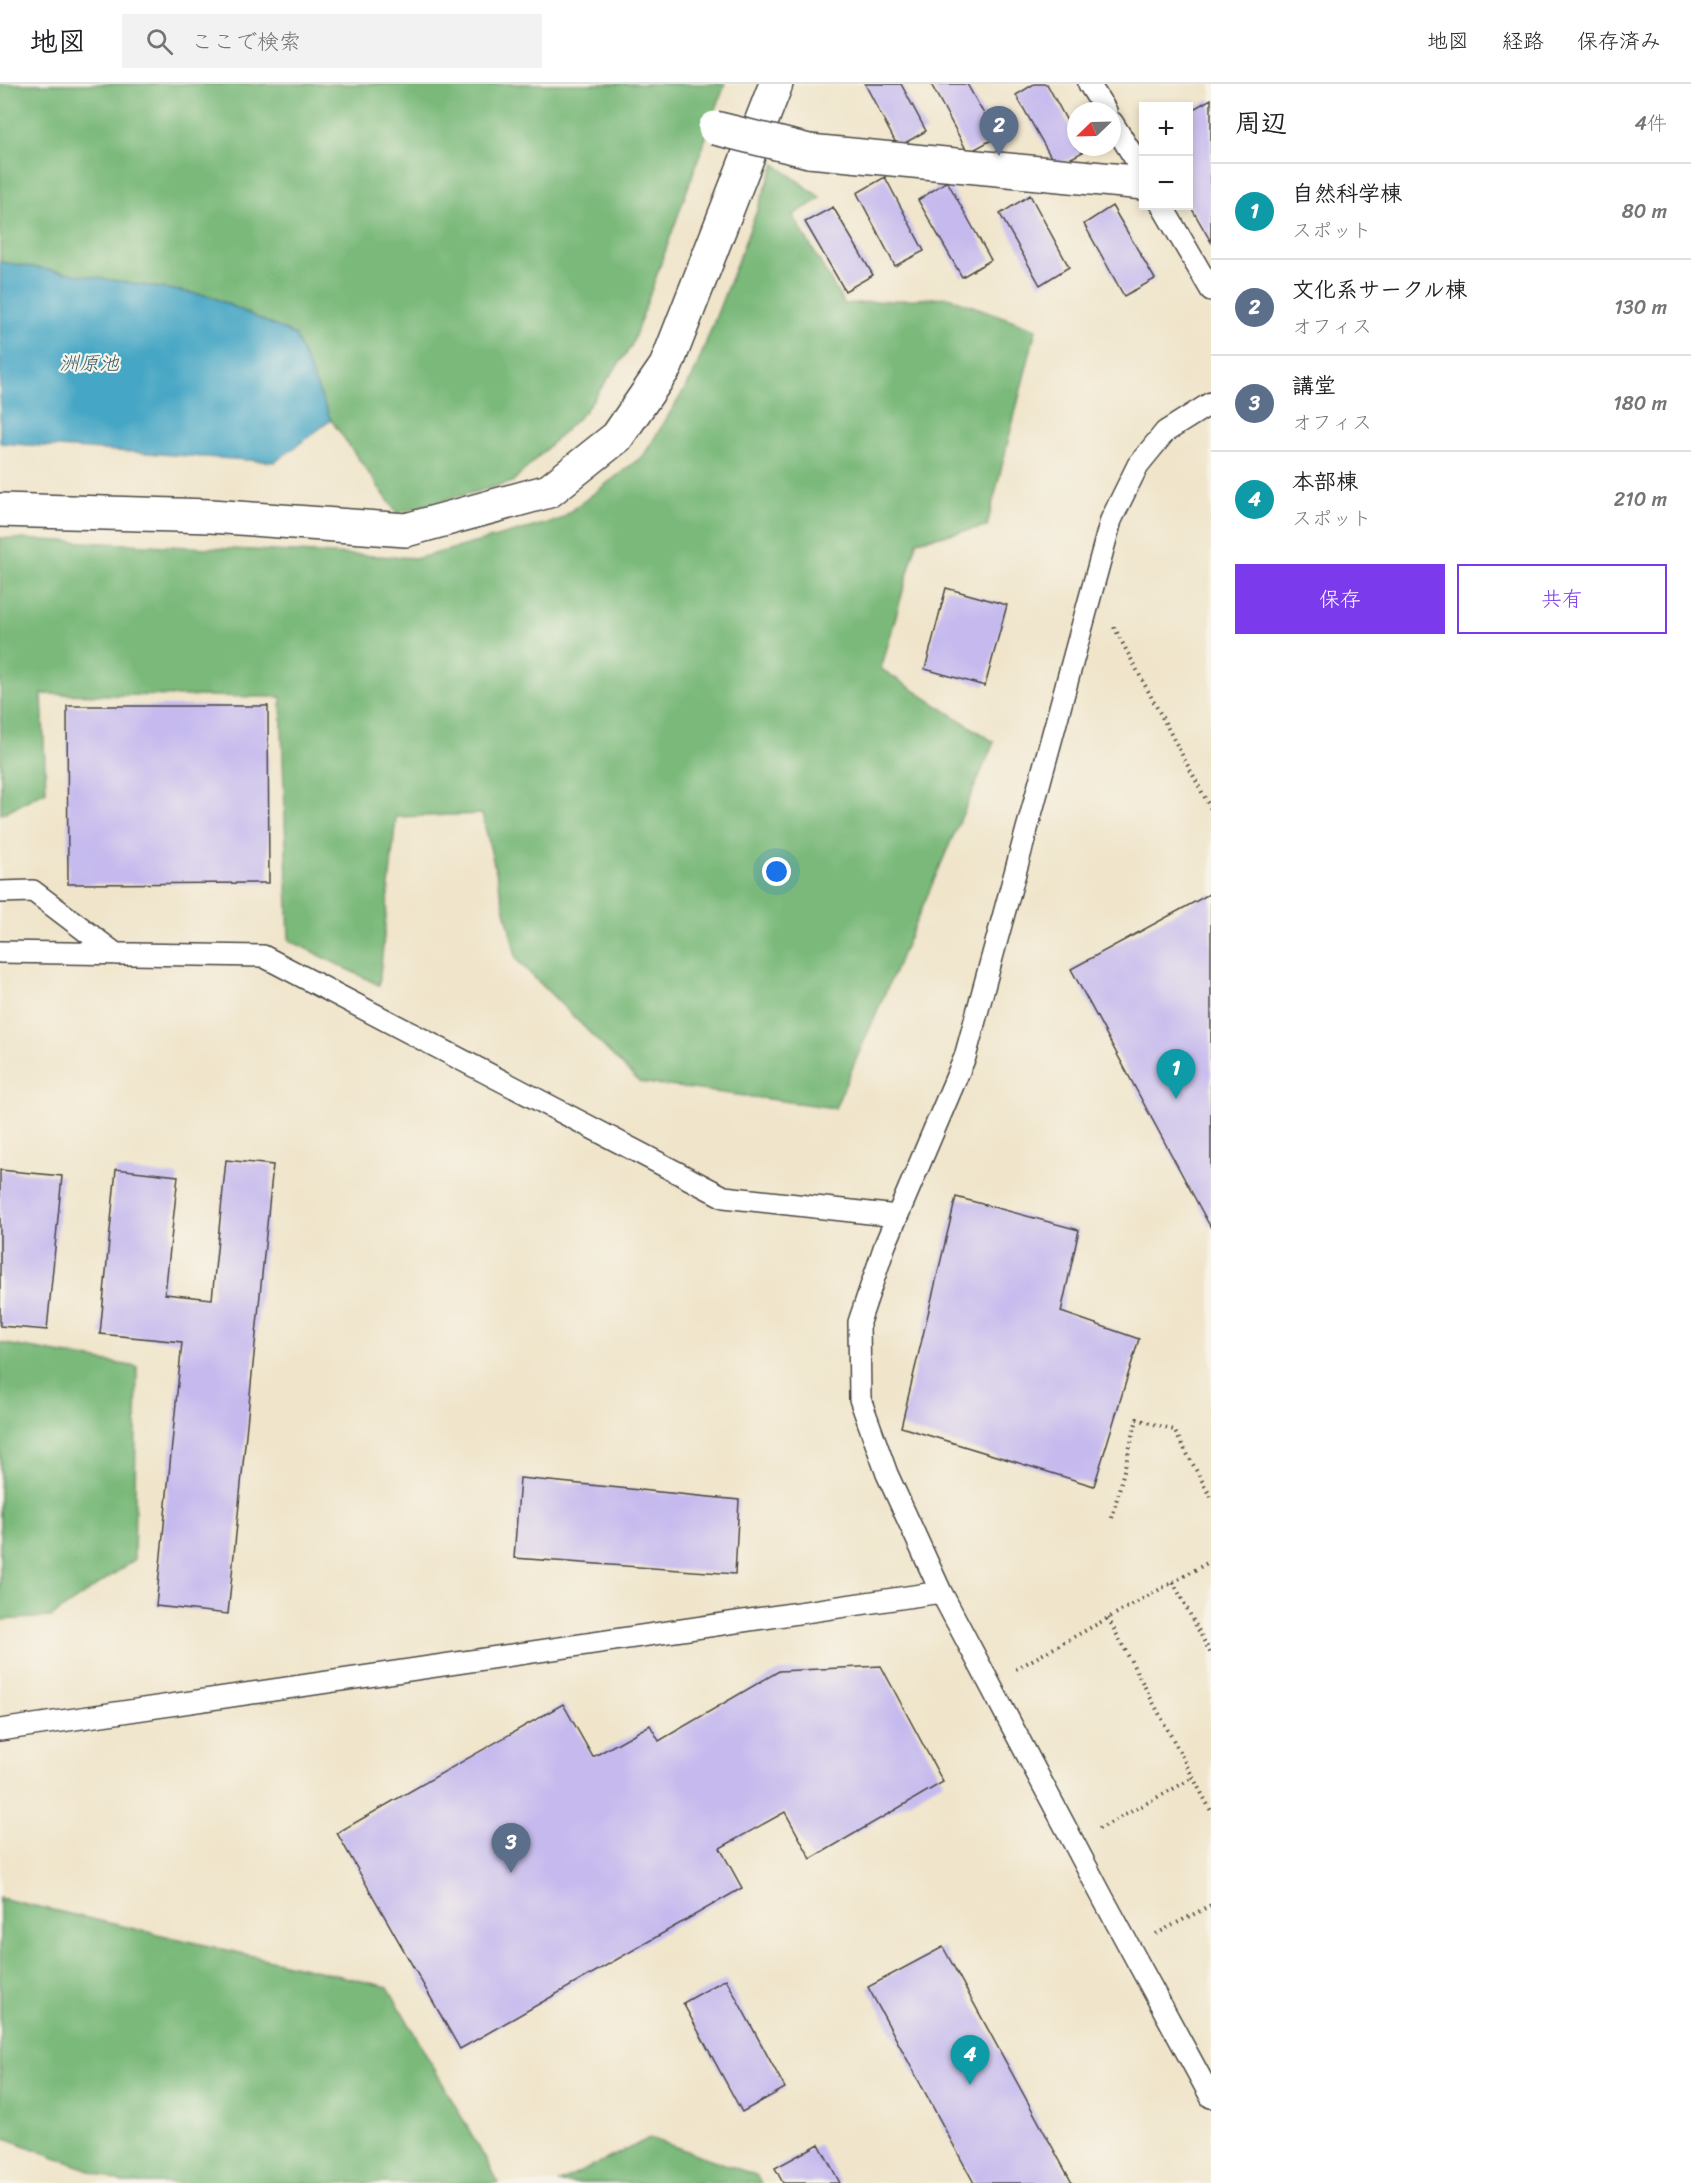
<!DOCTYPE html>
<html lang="ja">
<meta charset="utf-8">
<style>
body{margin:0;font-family:Sriracha,"Klee One",sans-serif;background:#f2f2f2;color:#202124}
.controls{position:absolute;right:18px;top:18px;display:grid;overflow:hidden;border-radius:0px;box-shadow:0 3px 9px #0003}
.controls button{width:54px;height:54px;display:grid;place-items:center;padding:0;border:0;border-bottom:2px solid #e0e0e0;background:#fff;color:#202124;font:30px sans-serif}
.compass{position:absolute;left:1067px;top:18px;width:54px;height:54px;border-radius:50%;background:#fff;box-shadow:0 3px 9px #0003;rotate:247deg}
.you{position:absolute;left:777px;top:788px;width:21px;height:21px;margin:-15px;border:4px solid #fff;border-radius:50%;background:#1a73e8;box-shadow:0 0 0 9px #1a73e833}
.badge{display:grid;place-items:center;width:39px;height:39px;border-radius:50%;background:#7c3aed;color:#fff;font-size:20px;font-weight:700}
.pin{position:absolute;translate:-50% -50px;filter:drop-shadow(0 2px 3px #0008)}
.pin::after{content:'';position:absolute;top:32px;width:21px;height:18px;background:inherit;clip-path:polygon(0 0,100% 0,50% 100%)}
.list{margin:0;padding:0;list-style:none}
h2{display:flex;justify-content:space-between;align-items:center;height:78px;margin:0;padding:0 24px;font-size:26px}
h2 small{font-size:20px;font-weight:400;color:#757577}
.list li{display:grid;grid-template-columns:39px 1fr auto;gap:18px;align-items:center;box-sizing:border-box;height:96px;padding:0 24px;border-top:2px solid #e0e0e0}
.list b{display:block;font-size:22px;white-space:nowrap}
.list p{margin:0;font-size:20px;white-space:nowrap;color:#757577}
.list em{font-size:20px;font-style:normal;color:#757577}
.actions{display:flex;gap:12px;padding:18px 24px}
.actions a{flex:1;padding:14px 0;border:2px solid #7c3aed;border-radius:0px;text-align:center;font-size:21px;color:#7c3aed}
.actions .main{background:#7c3aed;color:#fff}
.icon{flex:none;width:33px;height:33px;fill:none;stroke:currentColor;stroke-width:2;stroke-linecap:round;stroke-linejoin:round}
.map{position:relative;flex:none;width:1211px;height:2099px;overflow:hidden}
header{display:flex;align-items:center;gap:36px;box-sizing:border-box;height:84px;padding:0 30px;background:#fff;border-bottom:2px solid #e0e0e0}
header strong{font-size:28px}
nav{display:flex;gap:33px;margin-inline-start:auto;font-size:21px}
.search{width:420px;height:54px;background:#f2f2f2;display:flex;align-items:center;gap:15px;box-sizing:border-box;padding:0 21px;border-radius:0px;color:#757577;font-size:22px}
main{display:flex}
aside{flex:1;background:#fff}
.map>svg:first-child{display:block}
.forest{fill:#7ab97a;stroke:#527252;stroke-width:1.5}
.water{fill:#45a6c5;stroke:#386878;stroke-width:1.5}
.building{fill:#c5b9ee}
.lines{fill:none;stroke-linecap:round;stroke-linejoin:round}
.service-casing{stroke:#494743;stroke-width:24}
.minor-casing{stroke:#494743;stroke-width:36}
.path{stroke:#494743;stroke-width:4;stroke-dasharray:1.5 4.5;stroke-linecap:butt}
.service{stroke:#fff;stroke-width:21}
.minor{stroke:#fff;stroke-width:33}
.minor-bridge-casing{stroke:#494743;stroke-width:36;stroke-linecap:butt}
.minor-bridge{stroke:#fff;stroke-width:33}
.labels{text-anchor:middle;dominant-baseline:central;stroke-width:4.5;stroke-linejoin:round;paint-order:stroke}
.water-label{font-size:20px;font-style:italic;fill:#355c69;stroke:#f7f3e8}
</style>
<header>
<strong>地図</strong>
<div class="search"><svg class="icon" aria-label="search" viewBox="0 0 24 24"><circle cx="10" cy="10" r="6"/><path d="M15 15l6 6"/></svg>ここで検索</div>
<nav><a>地図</a><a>経路</a><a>保存済み</a></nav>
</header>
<main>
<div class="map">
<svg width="1211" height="2099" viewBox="0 0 1211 2099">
<rect width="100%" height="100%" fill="#f7f3e8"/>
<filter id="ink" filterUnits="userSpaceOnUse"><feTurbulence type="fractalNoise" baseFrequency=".0167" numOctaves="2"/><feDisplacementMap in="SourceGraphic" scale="12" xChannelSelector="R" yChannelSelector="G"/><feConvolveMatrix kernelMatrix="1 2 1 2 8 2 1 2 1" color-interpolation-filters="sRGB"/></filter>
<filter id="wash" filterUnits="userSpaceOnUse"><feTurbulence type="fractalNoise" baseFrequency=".008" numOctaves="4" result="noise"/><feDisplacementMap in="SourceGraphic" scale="24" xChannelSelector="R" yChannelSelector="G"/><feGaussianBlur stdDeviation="1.35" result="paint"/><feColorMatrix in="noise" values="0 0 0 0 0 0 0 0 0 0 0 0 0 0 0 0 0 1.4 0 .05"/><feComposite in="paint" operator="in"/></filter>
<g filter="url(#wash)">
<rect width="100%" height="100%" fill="#f0e5cb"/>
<path class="forest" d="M0,0H725L631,263L584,328L512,398L397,429L331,336L295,251L210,212L0,178Z
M775,80L821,114L793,131L844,220L948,213L1036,245L987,442L917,457L881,585L994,658L835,1024L639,998L517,876L482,730L396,733L379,901L289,856L281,613L42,610L46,707L1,730L0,454L419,474L559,436L644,371L693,292Z
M0,1259L137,1283L134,1476L51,1533L0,1536Z
M0,1814L388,1903L499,2099H123L0,2052Z
M650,2054L756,2091L761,2099H558Z"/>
<path class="water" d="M0,178L210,212L295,251L331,336L275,378L0,359Z"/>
<g id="blocks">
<path class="building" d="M865,0H901L926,47L898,63Z
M931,0H967L997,53L968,69Z
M1034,0H1047L1076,54V63H1081L1083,68L1056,82L1016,11Z
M1211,15V158L1188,118V28Z
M885,93L924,167L895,182L857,109Z
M947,97L991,176L962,193L918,116Z
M1030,111L1069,183L1040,201L1000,130Z
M1112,122L1155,195L1124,212L1084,140Z
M833,123L873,191L845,207L805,138Z
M946,504L1007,521L985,602L925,585Z
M67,622H268L269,799L68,800Z
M1211,809V1144L1071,885Z
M226,1076L273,1081L228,1530L156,1522L182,1258L100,1250L116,1085L178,1092L165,1210L212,1215Z
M0,1086L62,1092L47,1246L0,1242Z
M956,1113L1079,1146L1061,1228L1139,1255L1094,1402L901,1343Z
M520,1394L739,1416L735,1490L514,1474Z
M881,1582L943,1698L811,1775L785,1728L720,1764L742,1804L460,1965L337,1749L563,1620L593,1673L650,1641L659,1657L779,1587Z
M943,1863L1072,2099H974L868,1903Z
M726,1895L785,2004L742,2028L683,1919Z
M819,2060L840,2099H783L775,2084Z"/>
</g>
</g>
<g filter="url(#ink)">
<use href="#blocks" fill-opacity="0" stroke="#494743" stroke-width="1.5"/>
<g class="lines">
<defs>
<path id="service" d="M1089,0L1106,27
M1112,38L1144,89
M1162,122L1211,206
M1211,319L1165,348L1138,381L1111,436L965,973L885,1161L859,1238L860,1315L887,1390L941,1508L1104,1816L1211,2013
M0,808L33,807L116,870
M0,868L263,872L724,1113L897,1132
M0,1646L941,1508"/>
<path id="minor" d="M809,67L1144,99
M0,426L211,432L406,446L549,407L617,353L666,282L776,0"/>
</defs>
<use href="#service" class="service-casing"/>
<use href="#minor" class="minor-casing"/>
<path class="path" d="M1114,543L1211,725
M1112,1434L1137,1335L1174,1346L1211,1413
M1173,1498L1211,1570
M1108,1534L1211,1727
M1016,1585L1211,1477
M1099,1745L1193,1694
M1156,1850L1211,1821"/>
<use href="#service" class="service"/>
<use href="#minor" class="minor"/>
<defs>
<path id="minor-bridge" d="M715,44L809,67"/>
</defs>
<use href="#minor-bridge" class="minor-bridge-casing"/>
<use href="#minor-bridge" class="minor-bridge"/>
</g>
</g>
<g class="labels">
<g class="water-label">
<text x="89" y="279">洲原池</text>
</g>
</g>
</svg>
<div class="controls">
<button>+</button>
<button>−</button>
</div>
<svg class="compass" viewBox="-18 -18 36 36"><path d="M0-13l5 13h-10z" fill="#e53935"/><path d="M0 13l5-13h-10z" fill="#757577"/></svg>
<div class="you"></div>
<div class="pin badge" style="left:1176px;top:1015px;background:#0f9aa8">1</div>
<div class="pin badge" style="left:999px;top:72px;background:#5c6f8a">2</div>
<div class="pin badge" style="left:511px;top:1789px;background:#5c6f8a">3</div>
<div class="pin badge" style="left:970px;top:2001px;background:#0f9aa8">4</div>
</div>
<aside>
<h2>周辺<small>4件</small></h2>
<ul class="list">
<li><span class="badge" style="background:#0f9aa8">1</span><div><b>自然科学棟</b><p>スポット</p></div><em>80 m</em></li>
<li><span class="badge" style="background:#5c6f8a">2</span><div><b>文化系サークル棟</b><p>オフィス</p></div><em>130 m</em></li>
<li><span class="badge" style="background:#5c6f8a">3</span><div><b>講堂</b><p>オフィス</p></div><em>180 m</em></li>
<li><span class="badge" style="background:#0f9aa8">4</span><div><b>本部棟</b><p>スポット</p></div><em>210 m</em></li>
</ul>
<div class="actions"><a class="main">保存</a><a>共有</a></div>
</aside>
</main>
